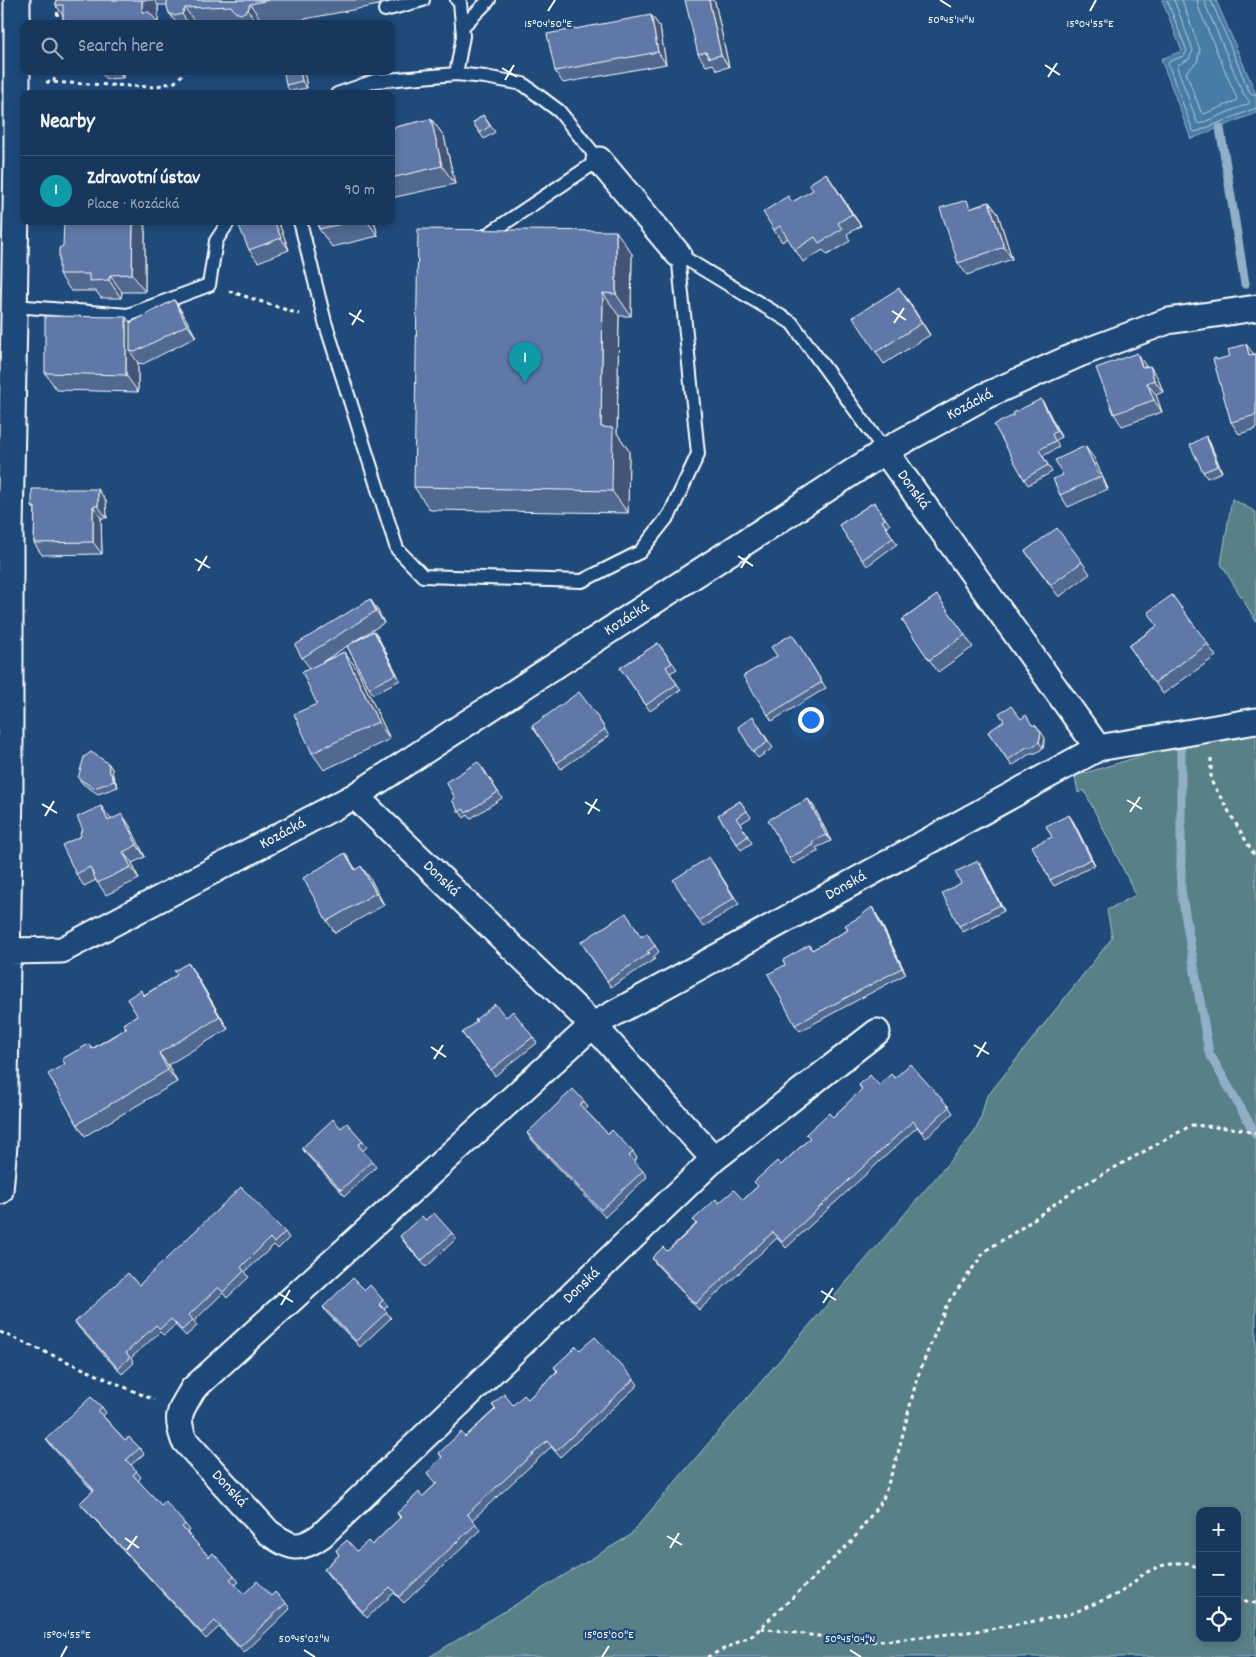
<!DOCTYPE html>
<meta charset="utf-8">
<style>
body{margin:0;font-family:Dekko,sans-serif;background:#244365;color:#f1f3f6}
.controls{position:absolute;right:15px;bottom:15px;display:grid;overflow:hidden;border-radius:10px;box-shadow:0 2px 8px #0003}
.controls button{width:45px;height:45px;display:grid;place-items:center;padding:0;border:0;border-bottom:1px solid #365272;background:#17385c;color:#f1f3f6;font:25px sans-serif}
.you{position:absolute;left:810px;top:719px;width:18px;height:18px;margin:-12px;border:4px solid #fff;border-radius:50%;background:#1a73e8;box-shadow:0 0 0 8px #1a73e833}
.badge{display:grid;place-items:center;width:32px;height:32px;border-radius:50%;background:#ea580c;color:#fff;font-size:16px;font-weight:700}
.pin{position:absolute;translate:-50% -41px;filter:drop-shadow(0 1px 2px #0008)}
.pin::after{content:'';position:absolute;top:26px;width:18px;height:15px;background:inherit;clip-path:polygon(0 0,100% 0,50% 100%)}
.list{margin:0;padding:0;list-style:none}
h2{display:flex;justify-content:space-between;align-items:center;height:65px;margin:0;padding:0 20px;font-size:21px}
h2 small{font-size:16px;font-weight:400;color:#9eacbb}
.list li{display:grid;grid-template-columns:32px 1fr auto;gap:15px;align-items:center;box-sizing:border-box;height:70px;padding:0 20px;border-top:1px solid #365272}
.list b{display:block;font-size:19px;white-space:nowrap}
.list p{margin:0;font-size:16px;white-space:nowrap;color:#9eacbb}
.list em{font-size:16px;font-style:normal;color:#9eacbb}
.icon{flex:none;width:28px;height:28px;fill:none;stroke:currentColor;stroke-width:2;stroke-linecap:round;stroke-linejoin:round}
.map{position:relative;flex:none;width:1256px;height:1657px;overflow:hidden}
.search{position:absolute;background:#17385c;box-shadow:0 2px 8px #0003;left:20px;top:20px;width:375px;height:55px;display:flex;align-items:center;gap:12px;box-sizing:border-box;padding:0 18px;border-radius:10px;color:#9eacbb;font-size:19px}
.panel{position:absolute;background:#17385c;box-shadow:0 2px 8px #0003;left:20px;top:90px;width:375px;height:135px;border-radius:10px}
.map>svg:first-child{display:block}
.green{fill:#598187;stroke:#acc0c3;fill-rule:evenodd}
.water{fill:#477ba4;stroke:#91b0c8}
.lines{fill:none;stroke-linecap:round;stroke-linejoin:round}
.shore{stroke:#b5cadb;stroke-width:1}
.stream{stroke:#91b0c8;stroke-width:9}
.lane-casing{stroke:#fff;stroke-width:16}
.street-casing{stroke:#fff;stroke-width:29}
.path{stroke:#fff;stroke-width:3;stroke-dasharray:4 4;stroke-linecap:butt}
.lane{stroke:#1f4a7a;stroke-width:12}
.street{stroke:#1f4a7a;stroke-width:25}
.wall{fill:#516790;stroke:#fff}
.shaded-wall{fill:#425476;stroke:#fff}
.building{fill:#5e78a8;stroke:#fff}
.ticks{fill:none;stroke:#fff;stroke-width:2}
.labels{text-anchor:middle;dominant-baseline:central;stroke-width:4.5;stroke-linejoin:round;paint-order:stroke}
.street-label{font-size:16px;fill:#fff;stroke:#1f4a7a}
.ticks-label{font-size:12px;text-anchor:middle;fill:#fff;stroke:#1f4a7a;stroke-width:4.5;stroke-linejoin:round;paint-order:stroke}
</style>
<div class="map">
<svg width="1256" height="1657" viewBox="0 0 1256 1657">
<rect width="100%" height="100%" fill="#1f4a7a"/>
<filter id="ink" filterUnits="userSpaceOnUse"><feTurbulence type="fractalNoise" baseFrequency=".02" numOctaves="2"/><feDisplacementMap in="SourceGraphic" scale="10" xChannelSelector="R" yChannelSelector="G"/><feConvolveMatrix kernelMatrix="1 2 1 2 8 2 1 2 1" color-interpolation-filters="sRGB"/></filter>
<g filter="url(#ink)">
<path class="green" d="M1232,499L1256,512V621L1221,564Z
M1256,734V1657H429L629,1536L974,1133L980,1121L986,1098L1112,938L1107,910L1136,895L1084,790L1078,793L1075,776L1158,751ZM1200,1511H1237V1638H1200Z"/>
<path class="water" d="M1162,0H1216L1256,94V113L1191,139L1161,59L1182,51Z"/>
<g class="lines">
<path class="shore" d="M1167,0L1187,51L1184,56L1170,61L1168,64L1193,131L1196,132L1256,108
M1174,0L1193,50L1189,59L1178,65L1177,67L1197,122L1199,124L1248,104L1250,102L1243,93L1206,6L1205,0
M1182,0L1200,50L1197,62L1186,72L1201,112L1204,114L1236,101L1237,99L1199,9L1197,0
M1211,0L1249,91L1252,94H1256"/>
<path class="stream" d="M1220,128L1245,284
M1181,747V890L1209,1053L1256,1135"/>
<defs>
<path id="lane" d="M385,10L423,0
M462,27L489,0
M456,74L463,36L460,2L457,0
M337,94L375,81L456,74L485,77L523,84L559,111L599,160L484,237
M300,221L325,322L397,549L423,576L582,581L640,552L670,514L698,454L678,254L792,323L885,451
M14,306L128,315L209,285L216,241L229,221"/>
<path id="street" d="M599,160L678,254
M885,451L1098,748
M355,796L593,1025L714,1159
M8,951L62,950L355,796L885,451L985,396L1079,354L1168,321L1256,308
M877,1032L714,1159L322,1535C299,1552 290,1548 268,1532L184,1440C175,1415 180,1411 193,1389L593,1025L1098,748L1256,721
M0,1191L4,1145L10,786V531L17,156V0"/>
</defs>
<use href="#lane" class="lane-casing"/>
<use href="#street" class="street-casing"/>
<path class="path" d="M57,24L58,0
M46,82L153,87L175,82L186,71
M54,82L55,71
M229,291L299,314
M1211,758V781L1256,858
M0,1332L154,1400
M1237,1597L1248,1602L1256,1603
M761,1628L861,1642L896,1640L984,1630L1068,1615L1120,1593L1145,1573L1160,1566L1177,1563H1189L1200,1569
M707,1657L753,1635L852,1541L883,1499L897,1457L917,1378L947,1304L985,1251L1023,1227L1074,1190L1192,1125L1240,1129L1256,1134"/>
<use href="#lane" class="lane"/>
<use href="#street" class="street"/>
</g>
<path class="wall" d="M56,0H384L379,1V5L278,24H177L169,13L167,5H158V24H63V16L56,5Z
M715,2L729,67L717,70L713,64L706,66L698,54Z
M651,15L660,27L666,64L563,83L555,71Z
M100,71H123V78L106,79Z
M305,76L307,88L290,91L286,85Z
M483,115L495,132L484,139L473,123Z
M431,119L444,136L455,184L391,198V128Z
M834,185L861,226L847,234L850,241L827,255L823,250L803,262L788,238L782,242L774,230L792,202Z
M989,202L998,214L1012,259L967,275L958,263L972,208Z
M145,221V292H122L121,298H101L96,291H71L59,274Z
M278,221L289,250L258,262L249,250Z
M318,221H374L378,236L332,247L319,229Z
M632,254L631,316H619L617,433L629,451L628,513L430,510L414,487Z
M899,288L930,335L884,364L876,352Z
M174,300L182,312L196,337L143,364L138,363V392L57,390L45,373L130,323Z
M1137,353L1146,367L1158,378L1163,392L1156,395L1162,412L1122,426L1114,414Z
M1254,354H1256V429L1239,434L1231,422L1217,360Z
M1041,399L1045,405L1061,437L1056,440L1059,447L1043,456L1052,472L1028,485L1024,479L1014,415Z
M1206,436L1210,443L1222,472L1207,478L1203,472Z
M1094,458L1108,489L1068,507L1060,495L1063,475Z
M106,501L107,518H101L102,554L42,555L34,543L35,510L32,507Z
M874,502L890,525L886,527L897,544L867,566L839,525Z
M1025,551L1082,562L1090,574L1059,597Z
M937,595L973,647L938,672L902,620Z
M1172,595L1216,656L1163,694L1129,646L1157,626Z
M370,599L378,611L384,623L353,642L374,631L378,637L400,680L373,694L369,688L347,646L322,662L344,652L357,669L390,739L324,770L312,753L317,704L310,668L302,658Z
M792,634L826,688L772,721L768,715L777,656Z
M658,643L677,669L670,673L681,690L650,711L620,668Z
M599,719L609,736L561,769L532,726Z
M1021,719L1032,725L1045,738L1043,748L1036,753H1031L1012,766L988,732Z
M757,723L773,748L758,758L753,752Z
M108,763L112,769L113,776L118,787L98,794L83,784L78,778Z
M483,768L502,798L470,819L468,815L464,818L452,800L455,798Z
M740,801L751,817L740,824L752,843L741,850L718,815Z
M813,805L831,841L816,848L819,851L793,864L789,858Z
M110,818L111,820L130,826L145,857L132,863L139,879L106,895L96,880L84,886L76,874L81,836Z
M1073,821L1095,865L1054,886L1050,880L1052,837Z
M345,853L356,870L370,878L384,905L335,933L327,921Z
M978,861L982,867L1004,911L963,932L959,926L961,883Z
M713,863L739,904L703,927L699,921Z
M876,913L906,974L800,1031L795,1025L785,965L809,945L812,950L848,930Z
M630,919L641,937L647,933L659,952L653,957L655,959L611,987L581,942Z
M188,963L196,975L228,1029L168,1065L177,1082L85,1136L77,1124L93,1048L126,1028L123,1024L137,1015L144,995L177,975Z
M462,1033L533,1037L537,1043L495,1076Z
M895,1078L949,1107L953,1113L926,1138L917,1127L786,1248L777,1238L699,1310L656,1264L652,1258L667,1251L696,1224L693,1220L743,1200L758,1186L754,1182L781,1165L810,1138L806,1134L833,1117L862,1090L859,1085H879Z
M584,1101L588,1107L585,1110L608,1134L633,1152L637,1158L634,1162L643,1171L647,1177L605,1217L531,1139L527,1133Z
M341,1128L363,1141L367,1147L363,1151L376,1167L345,1196L306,1154L302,1148Z
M425,1220L452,1233L456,1239L426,1267L404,1242L400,1236Z
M285,1232L289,1238L278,1249L274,1245L245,1272L249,1277L227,1298L223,1293L194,1321L197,1326L186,1336L175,1325L164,1335L160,1332L131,1358L134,1363L122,1374L79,1328L75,1322L139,1285Z
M365,1290L383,1300L388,1306L384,1309L391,1318L360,1347L327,1313L323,1307Z
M580,1350L634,1379L638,1385L560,1457L551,1447L472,1520L481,1530L404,1603L394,1593L367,1618L328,1575L324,1569L339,1555L336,1550L357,1551L372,1545L400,1518L397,1513L422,1497L436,1484L427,1473L442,1458L439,1453L465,1437L495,1409L492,1405H513L528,1399L557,1371L554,1367Z
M102,1407L106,1413L103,1416L125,1440L140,1448L144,1454L131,1465L141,1477L138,1481L161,1505L185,1524L190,1530L187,1533L209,1557L234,1576L239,1582L235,1585L244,1594L271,1596L286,1603L290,1609L244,1653L219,1627L206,1639L85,1509L80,1503L93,1491L50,1445L46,1439Z"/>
<path class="shaded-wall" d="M142,0H154L158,5V24H151L142,12Z
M709,0H713L715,2L729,67L721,55Z
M250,4L264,24H257L248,10Z
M185,8L196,24H189L182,14Z
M651,15L660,27L666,64L658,52Z
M119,71H123V78Z
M300,71L305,76L307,88L302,81Z
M431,119L444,136L455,184L442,166Z
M826,173L834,185L861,226L852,214Z
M989,202L998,214L1012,259L1004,247Z
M133,221H145V292L132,274Z
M274,221H278L289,250L281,238Z
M367,221H374L378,236Z
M616,231L632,254L631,316L616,294Z
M110,275L122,292L121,298L109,280Z
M899,288L908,300L930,335L922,323Z
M603,293L619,316L617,433L629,451L628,513L612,491L601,427Z
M174,300L182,312L196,337L187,325Z
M126,317L139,335L130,351L138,363V392L126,375Z
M1246,344L1255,356L1249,355Z
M1137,353L1145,365L1150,379L1142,367Z
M1150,366L1158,378L1163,392L1154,380Z
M1147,383L1156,395L1162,412L1154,400Z
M1041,399L1045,405L1061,437L1057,431Z
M1206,436L1210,443L1222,472L1218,466Z
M1085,446L1094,458L1108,489L1100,477Z
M98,489L106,501L107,518L98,506Z
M93,506L101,518L102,554L93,542Z
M370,599L378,611L384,623L376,611Z
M374,631L378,637L400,680L396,674Z
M344,652L357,669L390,739L378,722Z
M1041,732L1045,738L1043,748L1039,742Z
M108,763L112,769L113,776L118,787L114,781L109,770Z
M808,799L813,805L831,841L826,835Z
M101,806L110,818L117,833L108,821Z
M122,814L130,826L145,857L137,845Z
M1069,815L1073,821L1095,865L1091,859Z
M123,852L132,863L139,879L131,867Z
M345,853L353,865L363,882L355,870Z
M978,861L982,867L1004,911L1000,905Z
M361,866L370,878L384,905L376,893Z
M872,907L876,913L906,974L902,968Z
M188,963L196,975L228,1029L220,1017Z
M159,1053L168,1065L177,1082L168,1070Z"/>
<path class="building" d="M56,0H142V12H149L156,20V24H63V5H56Z
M167,0H269L250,4L248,10L241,14L235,12L231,6L185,8L182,14L175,16L169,13L167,7Z
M685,0H709L721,55L709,58L706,52L698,54Z
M651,15L658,52L555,71L547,34Z
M296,71H300L302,81L286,85L284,73Z
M483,115L490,126L480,133L473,123Z
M431,119L442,166L391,178V128Z
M826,173L852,214L838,223L842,229L819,243L815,237L795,250L780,226L774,230L763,212L788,196L792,202L813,190L809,184Z
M967,200L970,209L989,202L1004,247L958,263L940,208Z
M64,221H133L132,274L110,275L109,280L89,281V274H59V248L63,246Z
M237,221H274L281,238L249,250Z
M318,221H355L319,229Z
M418,229L616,231V294L603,293L601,427L613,428L612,491L414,487Z
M899,288L922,323L876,352L853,317Z
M174,300L187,325L135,352L130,351V323Z
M45,316L126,317V375L45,373Z
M1246,344L1249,355L1256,354V415L1231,422L1213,359L1216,358V360L1230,356L1228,350Z
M1137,353L1142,367L1150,366L1154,380L1147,383L1154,400L1114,414L1096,368Z
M1041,399L1057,431L1052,434L1055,441L1039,450L1048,465L1024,479L994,425L1014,415L1013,413Z
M1206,436L1218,466L1203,472L1190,445Z
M1085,446L1100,477L1060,495L1053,479L1063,475L1055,460Z
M32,489H98V506H93V542L34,543L35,507H32Z
M874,502L885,519L882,521L893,538L862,560L839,525Z
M1057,528L1082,562L1051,585L1025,551Z
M937,595L965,635L929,660L902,620Z
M1172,595L1208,644L1154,683L1129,646L1157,626L1148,612Z
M370,599L376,611L302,658L295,645Z
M374,631L396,674L369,688L347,646Z
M792,634L822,682L768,715L743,676L777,656L771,647Z
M658,643L672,663L666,667L677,684L646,705L620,668Z
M344,652L378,722L312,753L294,714L317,704L302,672Z
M579,692L595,713L605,729L557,763L532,726Z
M1011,706L1021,719L1026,715L1032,725H1035L1041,732L1039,742L1032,747H1027L1008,760L988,732L1004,721L999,713Z
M753,716L768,742L753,752L738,727Z
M91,752L108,763L109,770L114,781L94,788L78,778L84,757Z
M478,762L498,792L466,813L463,809L459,812L452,800L455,798L446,782Z
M808,799L826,835L812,842L814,845L789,858L768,820Z
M740,801L747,811L736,818L748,836L737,844L718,815Z
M101,806L108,821L122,814L137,845L123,852L131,867L97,883L90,867L76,874L62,845L81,836L80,832L83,830L77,817Z
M1069,815L1091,859L1050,880L1032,846L1052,837L1046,826Z
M345,853L355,870L361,866L376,893L327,921L303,878Z
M709,857L734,898L699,921L673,880Z
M978,861L1000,905L959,926L942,893L961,883L955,872Z
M872,907L902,968L795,1025L768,974L785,965L783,960L809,945L812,950L848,930L845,925L858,918Z
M626,913L641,937L647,933L655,946L647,952L650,953L607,981L581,942Z
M188,963L220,1017L159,1053L168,1070L77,1124L48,1074L65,1064L62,1059L76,1051L89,1044L92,1049L127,1028L123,1024L137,1015L127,999L141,990L143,996L177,975L174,971Z
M495,1004L506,1017L513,1011L533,1037L491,1070L462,1033L477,1021L475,1020Z
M910,1064L949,1107L922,1132L913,1121L782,1242L773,1232L695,1304L652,1258L663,1247L667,1251L682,1238L697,1224L693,1220L716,1199L719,1203L734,1190L743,1200L758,1186L754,1182L777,1161L781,1165L810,1138L806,1134L829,1113L833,1117L862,1089L859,1085L870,1075L879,1085L891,1074L895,1078Z
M573,1089L584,1101L580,1105L608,1134L612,1130L633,1152L629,1156L643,1171L601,1210L527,1133Z
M333,1119L341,1128L347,1123L363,1141L358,1145L372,1161L341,1190L302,1148Z
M241,1187L285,1232L274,1243L270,1238L241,1267L244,1271L223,1292L218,1287L189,1315L193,1320L182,1330L171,1319L160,1329L156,1325L126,1353L130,1357L118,1368L75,1322L128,1273L139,1285Z
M434,1213L452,1233L421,1261L400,1236L422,1216L425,1220Z
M353,1278L365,1290L370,1285L383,1300L379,1304L387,1312L356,1341L323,1307Z
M595,1337L634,1379L556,1451L547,1441L467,1514L476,1524L399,1597L390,1587L363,1612L324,1569L339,1555L336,1550L347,1540L357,1551L368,1541L372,1545L401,1517L397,1513L408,1503L419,1492L422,1497L437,1483L427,1473L442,1457L439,1453L461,1432L465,1437L496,1409L492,1405L504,1394L513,1405L524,1395L528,1399L558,1371L554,1367L566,1356L576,1346L580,1350Z
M91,1397L102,1407L98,1411L125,1440L129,1437L140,1448L126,1460L137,1471L133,1475L161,1505L165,1501L185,1524L182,1527L209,1557L213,1553L234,1576L230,1579L244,1594L257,1581L271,1596L275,1592L286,1603L240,1647L215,1621L202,1633L80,1503L94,1490L46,1439Z"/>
</g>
<path class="ticks" d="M940,0L951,7M548,11L555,0M1090,11L1096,0M1045,65L1060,75M502,68L517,77M1048,77L1057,63M505,80L514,65M892,311L906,320M349,313L364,322M894,323L904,308M352,325L361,310M738,556L753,566M195,559L210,568M741,568L750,554M198,571L207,556M1127,800L1142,809M585,802L600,811M42,804L57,813M1130,812L1140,797M588,814L597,799M45,816L54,801M974,1045L989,1054M431,1047L446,1057M977,1057L986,1042M434,1059L443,1045M821,1291L836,1300M278,1293L293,1302M823,1303L833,1288M281,1305L290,1290M667,1536L682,1545M125,1538L139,1548M670,1548L679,1533M127,1550L137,1536M304,1650L315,1657M850,1650L861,1657M61,1657L67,1646M602,1657L609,1646"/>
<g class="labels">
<g class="street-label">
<text transform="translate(970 405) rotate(-28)">Kozácká</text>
<text transform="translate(913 490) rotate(54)">Donská</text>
<text transform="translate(627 619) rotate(-33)">Kozácká</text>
<text transform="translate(283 834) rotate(-28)">Kozácká</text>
<text transform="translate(441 879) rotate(44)">Donská</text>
<text transform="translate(846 886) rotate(-29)">Donská</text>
<text transform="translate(582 1286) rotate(-44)">Donská</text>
<text transform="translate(229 1489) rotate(47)">Donská</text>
</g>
</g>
<g class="ticks-label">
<text x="951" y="23">50°45'14"N</text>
<text x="548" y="27">15°04'50"E</text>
<text x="1090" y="27">15°04'55"E</text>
<text x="67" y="1638">15°04'55"E</text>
<text x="609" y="1638">15°05'00"E</text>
<text x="304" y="1642">50°45'02"N</text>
<text x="850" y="1642">50°45'04"N</text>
</g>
</svg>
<div class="controls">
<button>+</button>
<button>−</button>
<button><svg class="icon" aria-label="locate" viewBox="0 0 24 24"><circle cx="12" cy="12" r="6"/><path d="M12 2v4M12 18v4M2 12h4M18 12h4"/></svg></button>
</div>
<div class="you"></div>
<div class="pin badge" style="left:525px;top:383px;background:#0f9aa8">1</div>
<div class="search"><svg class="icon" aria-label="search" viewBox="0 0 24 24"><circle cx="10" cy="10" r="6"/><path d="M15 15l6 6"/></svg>Search here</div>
<section class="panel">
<h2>Nearby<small></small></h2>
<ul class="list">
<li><span class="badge" style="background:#0f9aa8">1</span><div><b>Zdravotní ústav</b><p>Place · Kozácká</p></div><em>90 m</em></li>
</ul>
</section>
</div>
